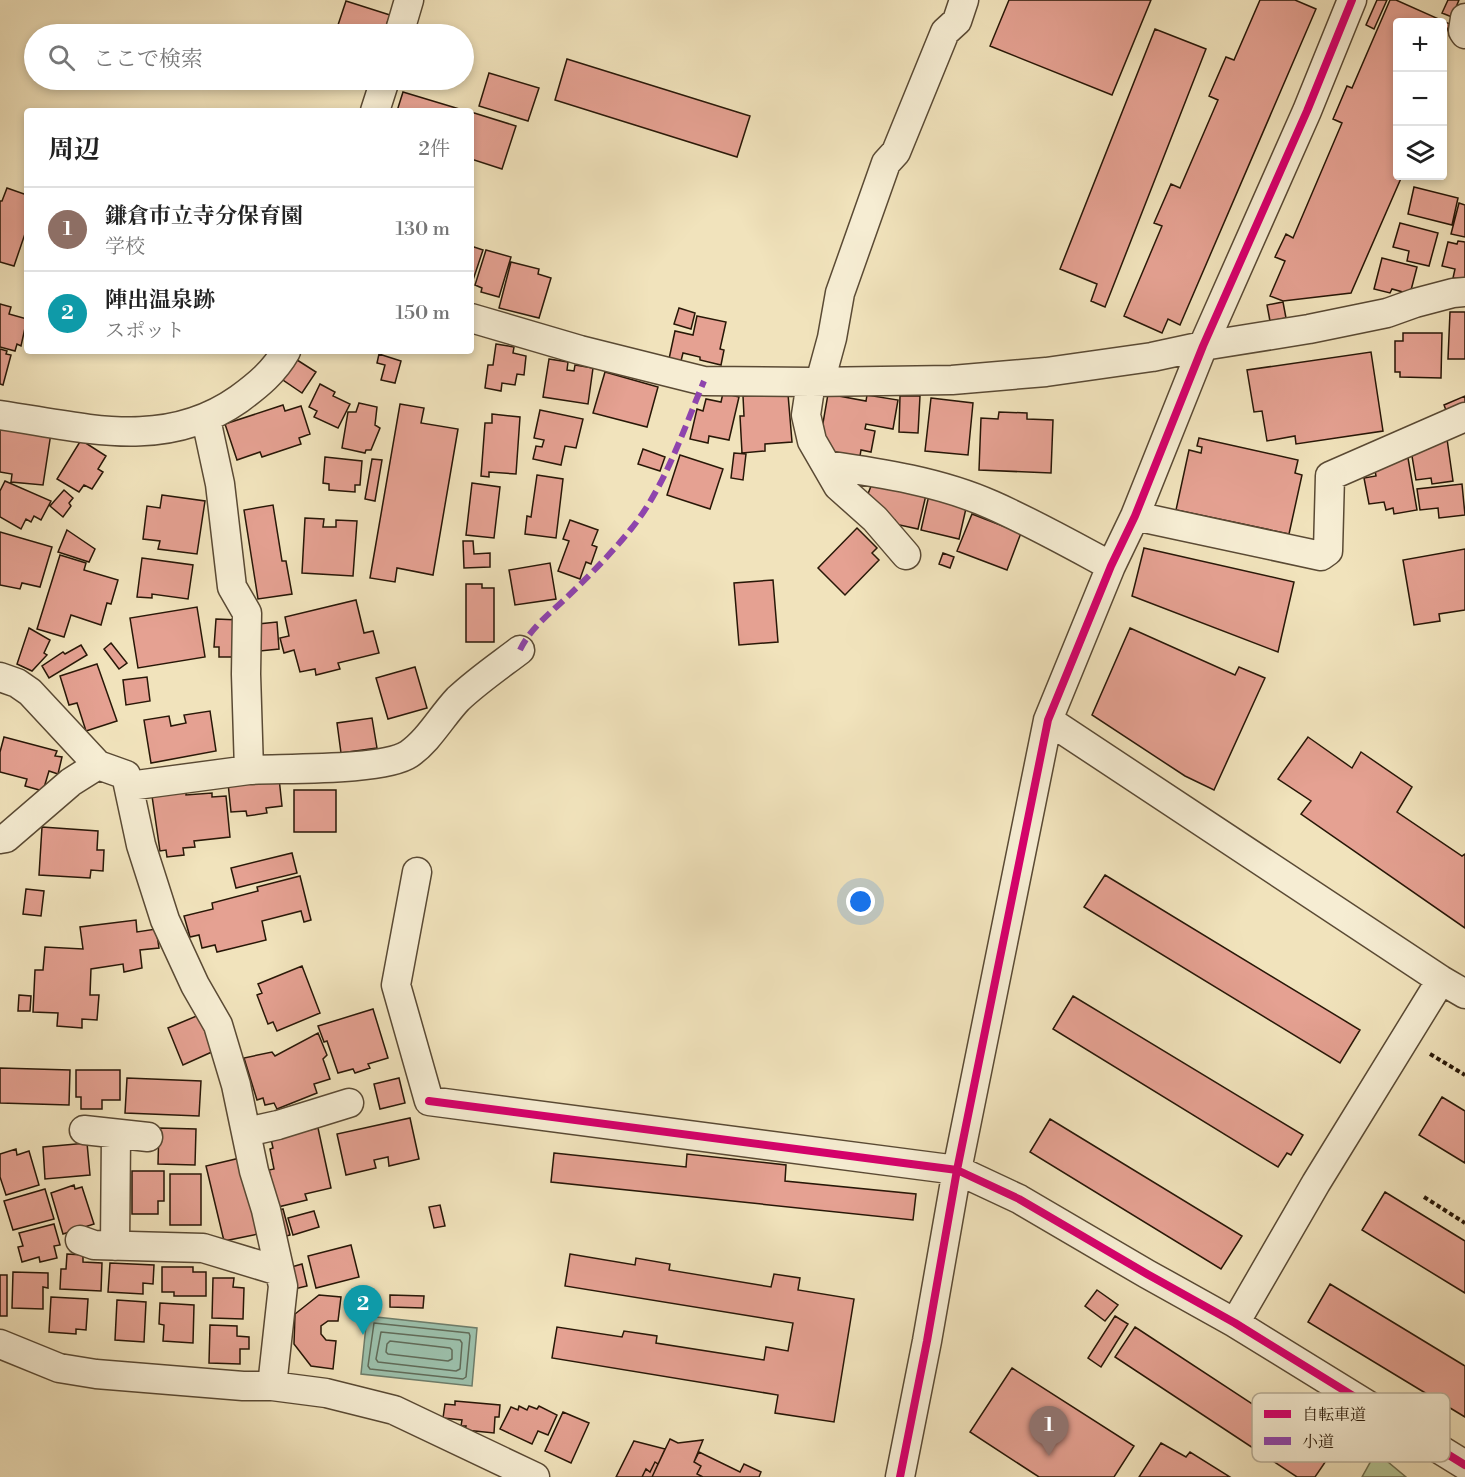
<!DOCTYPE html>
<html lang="ja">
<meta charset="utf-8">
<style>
body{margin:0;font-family:"Libre Bodoni","Noto Serif JP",serif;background:#f2f2f2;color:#222}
.controls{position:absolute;right:18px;top:18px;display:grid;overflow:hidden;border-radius:6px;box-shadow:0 3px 9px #0003}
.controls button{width:54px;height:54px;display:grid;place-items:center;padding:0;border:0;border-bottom:2px solid #e0e0e0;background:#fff;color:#222;font:30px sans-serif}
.you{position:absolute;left:861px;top:902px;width:21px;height:21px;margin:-15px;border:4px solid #fff;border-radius:50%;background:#1a73e8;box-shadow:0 0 0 9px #1a73e833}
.badge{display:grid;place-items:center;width:39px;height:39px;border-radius:50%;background:#111827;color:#fff;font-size:20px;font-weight:700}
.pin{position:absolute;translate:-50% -50px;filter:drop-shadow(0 2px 3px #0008)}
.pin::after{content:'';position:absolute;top:32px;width:21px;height:18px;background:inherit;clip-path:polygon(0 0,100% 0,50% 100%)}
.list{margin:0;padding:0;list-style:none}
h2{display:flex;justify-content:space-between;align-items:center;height:78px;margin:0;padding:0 24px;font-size:26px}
h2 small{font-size:20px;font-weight:400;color:#767676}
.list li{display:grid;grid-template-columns:39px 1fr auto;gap:18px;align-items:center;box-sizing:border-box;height:84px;padding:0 24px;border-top:2px solid #e0e0e0}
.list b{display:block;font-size:22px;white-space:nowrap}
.list p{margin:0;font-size:20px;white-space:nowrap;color:#767676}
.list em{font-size:20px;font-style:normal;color:#767676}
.icon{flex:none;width:33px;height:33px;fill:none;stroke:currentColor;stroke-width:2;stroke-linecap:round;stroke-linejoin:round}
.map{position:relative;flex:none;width:1465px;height:1477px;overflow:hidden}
.search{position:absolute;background:#fff;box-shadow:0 3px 9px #0003;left:24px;top:24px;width:450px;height:66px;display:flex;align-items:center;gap:15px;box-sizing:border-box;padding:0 21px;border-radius:33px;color:#767676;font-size:22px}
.panel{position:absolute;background:#fff;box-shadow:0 3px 9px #0003;left:24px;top:108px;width:450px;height:246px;border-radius:6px}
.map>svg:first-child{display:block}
.green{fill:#b4c594;stroke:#6e6e4e;stroke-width:1.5}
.water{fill:#9cbfaa;stroke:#6e7c69;stroke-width:1.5}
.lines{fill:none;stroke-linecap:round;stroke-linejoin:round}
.shore{stroke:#626b58;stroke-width:1.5}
.building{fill:#e5a192;stroke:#281707;stroke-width:1.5}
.minor-casing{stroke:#5a4a34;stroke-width:31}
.path{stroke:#281707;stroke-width:4;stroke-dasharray:4.5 3;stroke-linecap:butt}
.minor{stroke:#f6edd3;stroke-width:28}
.quiet{stroke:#8e44ad;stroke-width:6;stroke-dasharray:12 6;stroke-linecap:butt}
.cycleway-casing{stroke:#f6edd3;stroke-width:11}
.cycleway{stroke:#d6006c;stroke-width:8}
.key{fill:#f6edd3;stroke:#b8ad96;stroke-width:1.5}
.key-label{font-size:16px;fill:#281707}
</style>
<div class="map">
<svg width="1465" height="1477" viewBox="0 0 1465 1477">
<rect width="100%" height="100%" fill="#f1e3bc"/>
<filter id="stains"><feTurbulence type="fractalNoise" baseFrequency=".00333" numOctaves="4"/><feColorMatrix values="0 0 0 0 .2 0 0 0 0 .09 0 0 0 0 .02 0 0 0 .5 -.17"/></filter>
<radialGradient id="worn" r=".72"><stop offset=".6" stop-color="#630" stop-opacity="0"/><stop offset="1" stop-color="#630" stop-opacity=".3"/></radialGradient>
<path class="green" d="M1376,1452L1406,1477H1362Z"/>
<path class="water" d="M367,1316L477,1328L472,1386L361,1374Z"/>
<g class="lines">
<path class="shore" d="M374,1323L469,1333L470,1336L466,1377L463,1379L370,1369L368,1366Z
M381,1332L460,1340L462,1343L460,1369L456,1371L378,1362L376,1359Z
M390,1341L450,1348L452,1350V1359L448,1361L388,1354L386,1352L387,1344Z"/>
</g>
<path class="building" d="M1009,0H1151L1112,95L990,46Z
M1260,0H1295L1316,9L1180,325L1168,319L1162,333L1124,316L1162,226L1154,223L1171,184L1180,188L1218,100L1209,96L1226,57L1234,60Z
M1377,0H1387L1374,29L1366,25Z
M1390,0H1396L1450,24L1442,41V22H1398V176H1402L1351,293L1283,301L1270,296L1285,261L1275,257L1286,234L1293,238L1342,123L1333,119L1347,86L1352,88Z
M1448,0H1459L1452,17L1442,13Z
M346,1L390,15L383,34H335Z
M1155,29L1206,49L1105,307L1091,301L1097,284L1060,269Z
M567,59L750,116L737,157L555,100Z
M489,73L539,88L528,121L479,106Z
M403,92L466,111H397Z
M471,112L516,126L502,169L471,159Z
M1414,187L1458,198L1452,225L1408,214Z
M7,188L27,195V228L14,266L0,262V201H2Z
M1459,203L1465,205V237L1451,234Z
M1400,223L1438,233L1429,266L1407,261L1409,251L1393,247Z
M1458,241L1465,242V280L1453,278L1455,269L1442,266L1448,242L1457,244Z
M471,246L483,250L472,283H471Z
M486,250L511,257L499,297L481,292L482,288L475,285Z
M1382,258L1417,267L1410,294L1392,289L1390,293L1374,289Z
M511,262L539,269L538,274L551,278L539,318L499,308Z
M1283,302L1286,318L1270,321L1267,305Z
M0,304L11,307L9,314L27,319L21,346L17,344L15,351L0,347Z
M679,308L695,313L691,329L674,324Z
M1450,312H1465V359H1448Z
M697,316L726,322L720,349L724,350L721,365L700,360V357L683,353L681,361L669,359L675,331L693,335Z
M1403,333H1442L1441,378L1400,377V372H1395V341H1403Z
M496,344L514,347L513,353L526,356L524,375L517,374L515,385L502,383L501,391L485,388L488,365H493Z
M0,349L7,351L6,354L11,355L3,385L0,384Z
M1371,352L1383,431L1296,444L1295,436L1267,441L1262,411L1254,412L1247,370Z
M379,354L401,361L395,383L381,380L385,365L377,363Z
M294,358L316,372L302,393L280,378Z
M549,359L568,362L567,370L574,371L575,365L593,368L588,404L543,397Z
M605,372L658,387L647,427L593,413Z
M320,384L335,392L333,396L350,404L338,428L314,417L317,411L309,407Z
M723,393L739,397L729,440L709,436L708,443L690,439L697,409L703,411L706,399L721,402Z
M788,394L792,442L765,444V451L742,453L740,416H744L743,396Z
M828,394L866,401L867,395L898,400L893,429L866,424L865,429L875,431L871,452L861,450L859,462L829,457L819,446Z
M900,396H920L918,433L899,432Z
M1465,396V411L1449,418L1444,405Z
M931,398L973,403L968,455L925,451Z
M359,403L377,407L375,425L380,428L371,450H366L365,453L342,448L348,412H356Z
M400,404L424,408L421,423L458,429L433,575L397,568L395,582L370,578Z
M283,405L285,411L301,406L310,434L299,438L301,444L262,457L260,452L237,460L225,424Z
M540,410L583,419L576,448L565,446L561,465L533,459L536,446L542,447L544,440L534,438Z
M999,412L1027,413V419L1053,420L1051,473L979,470L981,418L998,419Z
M492,414L520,417L516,474L489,472V477L481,476L485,423H492Z
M0,425L51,433L43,485L11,482L12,474L0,472Z
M1199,438L1298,460L1295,473L1302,475L1289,534L1176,510L1189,450L1201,453L1202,447L1197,446Z
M1447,439L1453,481L1432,484L1431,478L1416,480L1411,450Z
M81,440L106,456L98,469L103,472L92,489L84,485L79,492L57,479Z
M643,449L665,457L660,471L638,464Z
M734,453L746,454L743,480L731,478Z
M680,455L723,469L710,509L667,495Z
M325,457L362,461L360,485H355V492L329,490V484L323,483Z
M1408,458L1417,510L1394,514L1393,508L1386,510L1384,502L1369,504L1364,478L1376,476L1374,465Z
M372,459L382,460L375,501L365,499Z
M537,475L563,479L556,538L525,534L527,516L531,517Z
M5,481L51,501L41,520L34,516L31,522L26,519L21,529L0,517V491Z
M873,481L926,495L918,529L895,524V520L881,515L866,499Z
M472,483L500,487L494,538L466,535Z
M1462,484L1465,515L1439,518L1438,508L1420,510L1417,489Z
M64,490L73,498L69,503L71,506L63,517L50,506Z
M162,495L205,501L197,554L158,549L160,541L143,539L147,506L160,508Z
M929,495L967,504L959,539L921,530Z
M273,505L282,561H286L292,594L258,599L244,510Z
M972,514L1021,533L1007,570L957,551Z
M305,518L324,519L323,527H336V520L357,521L353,576L302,573Z
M570,520L598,530L592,545L597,547L591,564L586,562L580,579L558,571L569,541L563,539Z
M857,528L877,548L872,553L879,560L845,595L818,568Z
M67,530L95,549L89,562L58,552Z
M0,532L52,547L40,587L22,583L20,589L0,585Z
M463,541H473L474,554L490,553V567L464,568Z
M1144,548L1294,582L1278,652L1132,596Z
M1465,549V610L1439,614L1440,621L1414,625L1403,560Z
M943,553L954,557L950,568L939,564Z
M60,555L86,563L84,570L118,580L111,604L107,603L101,625L71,615L64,637L37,629Z
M142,558L193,565L188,599L152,594V598L137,597Z
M550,563L556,599L515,605L509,570Z
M773,580L778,642L739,645L734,583Z
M466,584H482V588H494V642H466Z
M356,600L364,633L373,631L379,653L338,663L340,669L316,675L315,669L300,672L294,650L284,653L280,638L289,636L285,617Z
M197,607L205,657L138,668L130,618Z
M216,619L239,620L237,657H219V647H214Z
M277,622L279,649L260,651L258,624Z
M29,628L50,640L44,653L47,655L32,671L17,664Z
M1130,628L1235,675L1239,667L1265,678L1214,790L1185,776L1092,715Z
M111,643L127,663L119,669L104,649Z
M81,645L87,655L49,678L42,666L63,652L65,654Z
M97,664L117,721L86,731L77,703L69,705L60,676Z
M415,667L427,708L388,719L376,678Z
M147,677L150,701L126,705L123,680Z
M210,711L216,751L151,763L144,720L169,716L171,726L186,723L184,715Z
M372,718L377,748L341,753L337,723Z
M4,737L57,751L55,756L62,757L58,774L49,771L43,791L25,786L27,779L0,772V752Z
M1308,737L1352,768L1361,752L1412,787L1397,812L1462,856L1465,854V928L1301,814L1311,801L1278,779Z
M279,778L282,806L266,808L267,813L247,816L246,811L231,812L228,783Z
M151,789L186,792V795L212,793V797L226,796L230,837L194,841L195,847L183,848L184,855L167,857L166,850L160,851Z
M294,790H336V832H294Z
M42,827L98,831L97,850H104L103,871L91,870L90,878L39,875Z
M292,853L297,873L236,888L231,868Z
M1105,875L1360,1030L1340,1063L1084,907Z
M300,876L311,920L304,922L301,911L262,921L266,940L217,952L215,945L202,948L199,935L190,937L184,916L213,909L212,903L258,891L257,887Z
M26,889L44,891L41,916L23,914Z
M136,920L137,932L156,929L159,948L140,950L142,968L124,972L123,964L91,969L90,995H99L97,1020L82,1019V1028L57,1026L58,1013L33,1012L35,970H43L45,947L83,949L80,927Z
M302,966L320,1013L277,1031L273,1022L268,1024L257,995L262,993L258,984Z
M19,995L31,996L30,1011H18Z
M1073,996L1303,1135L1291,1155L1287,1153L1278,1167L1053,1029Z
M373,1009L388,1058L368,1064L370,1068L355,1073L353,1069L338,1073L327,1041L324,1042L318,1026Z
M199,1015L214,1051L183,1065L168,1028Z
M318,1033L327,1055L323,1059L330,1079L314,1084L317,1093L277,1109L274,1103L265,1105L263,1098L257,1100L244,1058L272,1052L275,1056Z
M0,1068L70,1070L69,1105L0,1103Z
M76,1070H120V1100H102V1109H81V1097H76Z
M127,1078L201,1081L199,1116L125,1113Z
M399,1078L405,1103L380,1109L374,1084Z
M1442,1097L1465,1111V1163L1419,1135Z
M410,1118L419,1159L389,1166L388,1157L374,1160L376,1168L346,1175L337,1134Z
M1050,1119L1242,1236L1221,1269L1030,1152Z
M159,1128L196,1129L195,1165L158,1164Z
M318,1128L331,1188L305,1194L307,1200L278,1207L269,1170L274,1169L270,1149L273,1148L271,1139Z
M87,1143L90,1175L45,1179L43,1147Z
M16,1149L17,1155L29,1151L39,1185L6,1195L0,1177V1154Z
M554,1153L686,1167L687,1154L786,1165L785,1181L916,1194L913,1220L551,1182Z
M240,1158L258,1234L224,1241L206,1166Z
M132,1171H164V1201H158V1214H132Z
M170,1174H201V1225H170Z
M74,1185L75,1189L82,1187L94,1224L63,1234L51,1193Z
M45,1189L54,1219L13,1230L4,1201Z
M1385,1192L1465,1241V1293L1362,1230Z
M440,1205L445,1226L434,1228L429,1207Z
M283,1209L290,1235L279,1238L272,1212Z
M314,1211L319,1227L293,1235L288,1218Z
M54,1224L60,1245L54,1246L57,1258L40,1262L39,1257L22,1262L18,1247L23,1246L19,1233Z
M351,1245L359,1277L316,1288L308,1256Z
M67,1254L83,1255V1262L102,1263L101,1291L60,1289L61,1269H66Z
M570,1254L635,1265L636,1258L670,1264L669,1270L771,1287L774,1274L800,1278L798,1290L854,1299L834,1422L775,1413L778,1395L552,1358L557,1327L622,1337L624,1331L657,1336L656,1343L764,1360L766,1347L788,1351L793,1323L565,1286Z
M110,1263L154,1265L153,1284L143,1283V1294L108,1292Z
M302,1264L307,1286L294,1289L288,1268Z
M162,1267H193V1272H206V1296H174V1292H162Z
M13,1272L48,1273V1288L43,1287V1309L12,1308Z
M0,1275H7V1316H0Z
M213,1278H234L233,1287L244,1288L243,1319L212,1318Z
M1330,1284L1465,1366V1417L1308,1322Z
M1097,1290L1118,1305L1105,1321L1085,1306Z
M319,1295L341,1297L338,1321H328L321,1326V1334L326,1340L336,1341L333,1369L311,1366L294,1344L295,1314Z
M390,1295L424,1296L423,1308L390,1307Z
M51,1297L88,1299L86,1330L76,1329V1334L49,1332Z
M117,1300L146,1302L144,1342L115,1340Z
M160,1303L194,1305L193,1343L163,1341L164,1325L159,1324Z
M1115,1316L1128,1324L1101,1367L1088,1358Z
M210,1325L237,1326V1336L249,1337V1349H240V1364L209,1363Z
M1135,1327L1330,1455L1315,1477H1297L1115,1357Z
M1012,1368L1134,1446L1114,1477H1039L970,1432Z
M455,1401L500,1405L499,1417H495L494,1433L465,1430L466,1426H461L462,1420L443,1418L445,1404L455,1405Z
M519,1406L527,1410L529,1406L537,1409L539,1406L557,1415L548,1435L538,1431L532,1444L500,1429L511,1407L518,1410Z
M563,1412L589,1423L571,1463L545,1451Z
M670,1439L678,1443L703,1440L694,1462L701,1466L697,1474L703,1477H652Z
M634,1441L665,1449L658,1464L655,1462L650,1472L646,1469L642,1477H616Z
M1161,1443L1186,1457L1190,1452L1230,1477H1139Z
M699,1452L740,1472L744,1464L761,1472L759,1477H703L697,1474L701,1466L694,1462Z
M655,1462L658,1464L652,1477H642L646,1469L650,1472Z"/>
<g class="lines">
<defs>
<path id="minor" d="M1465,18L1463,31L1465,34
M399,34L409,0
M375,111L385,80
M471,318L580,350L704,381L811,382L952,380L1046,372L1152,357L1203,346L1309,329L1387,313L1415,303L1453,293L1465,292
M811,382L806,415L812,441L838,486L875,519L906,555
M820,382L832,338L840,293L886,163L896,152L945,32L957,21L964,0
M0,415C83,427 164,452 239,399C258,385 274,372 286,351
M826,465C881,473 941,482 992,505C1033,523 1072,545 1111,566
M1135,516L1321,556L1328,551L1330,476L1465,417
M0,677L17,683L30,692L98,765L126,775L141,845L165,920L195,985L218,1025L236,1085L254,1171L266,1210L283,1286L272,1386
M1048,720L1441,980L1465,994
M249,770C283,768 384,771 409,754C429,740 441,717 458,699C477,681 499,666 520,650
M129,786L249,770L246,674L247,613L232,587L220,484L206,419
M0,839L6,838L71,782L98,765
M417,872L396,985L429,1101L957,1170L1019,1199L1147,1274L1235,1323L1465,1465
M84,1130L148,1137
M247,1132L278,1125L349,1103
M80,1240L94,1245L203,1248L279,1271
M115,1246L116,1135
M1235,1323L1316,1183L1441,980
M0,1344L59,1368L96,1374L243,1386H272L326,1393L394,1410L535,1477
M900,1477L927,1341L957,1170L1048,720L1111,566L1135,516L1203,346L1307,111L1352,0"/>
</defs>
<use href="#minor" class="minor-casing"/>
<path class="path" d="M1430,1054L1465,1075
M1424,1197L1465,1223"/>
<use href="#minor" class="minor"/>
<path class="quiet" d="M520,650C530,629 548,615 565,599C588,577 611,554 631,529C665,487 683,431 704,381"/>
<defs>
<path id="cycleway" d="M429,1101L957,1170L1019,1199L1147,1274L1235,1323L1465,1465
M900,1477L927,1341L957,1170L1048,720L1111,566L1135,516L1203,346L1307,111L1352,0"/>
</defs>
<use href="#cycleway" class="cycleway-casing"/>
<use href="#cycleway" class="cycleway"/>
</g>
<rect x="1252" y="1393" width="198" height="69" rx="9" class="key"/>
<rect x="1264" y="1410" width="27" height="8" fill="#d6006c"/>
<rect x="1264" y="1437" width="27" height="8" fill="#8e44ad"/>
<g class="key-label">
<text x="1302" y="1420">自転車道</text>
<text x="1302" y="1447">小道</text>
</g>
<rect width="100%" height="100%" filter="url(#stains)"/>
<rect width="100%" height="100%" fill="url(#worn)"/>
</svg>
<div class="controls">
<button>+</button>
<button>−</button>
<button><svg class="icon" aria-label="layers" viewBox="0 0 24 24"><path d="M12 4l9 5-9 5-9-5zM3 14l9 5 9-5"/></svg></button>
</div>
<div class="you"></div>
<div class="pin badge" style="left:1049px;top:1456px;background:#8d6e63">1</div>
<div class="pin badge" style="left:363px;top:1335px;background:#0f9aa8">2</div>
<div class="search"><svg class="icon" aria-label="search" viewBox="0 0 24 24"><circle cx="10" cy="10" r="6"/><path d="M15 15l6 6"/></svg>ここで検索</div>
<section class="panel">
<h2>周辺<small>2件</small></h2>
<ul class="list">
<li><span class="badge" style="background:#8d6e63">1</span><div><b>鎌倉市立寺分保育園</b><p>学校</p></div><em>130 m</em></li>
<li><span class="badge" style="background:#0f9aa8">2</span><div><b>陣出温泉跡</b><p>スポット</p></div><em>150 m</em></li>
</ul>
</section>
</div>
